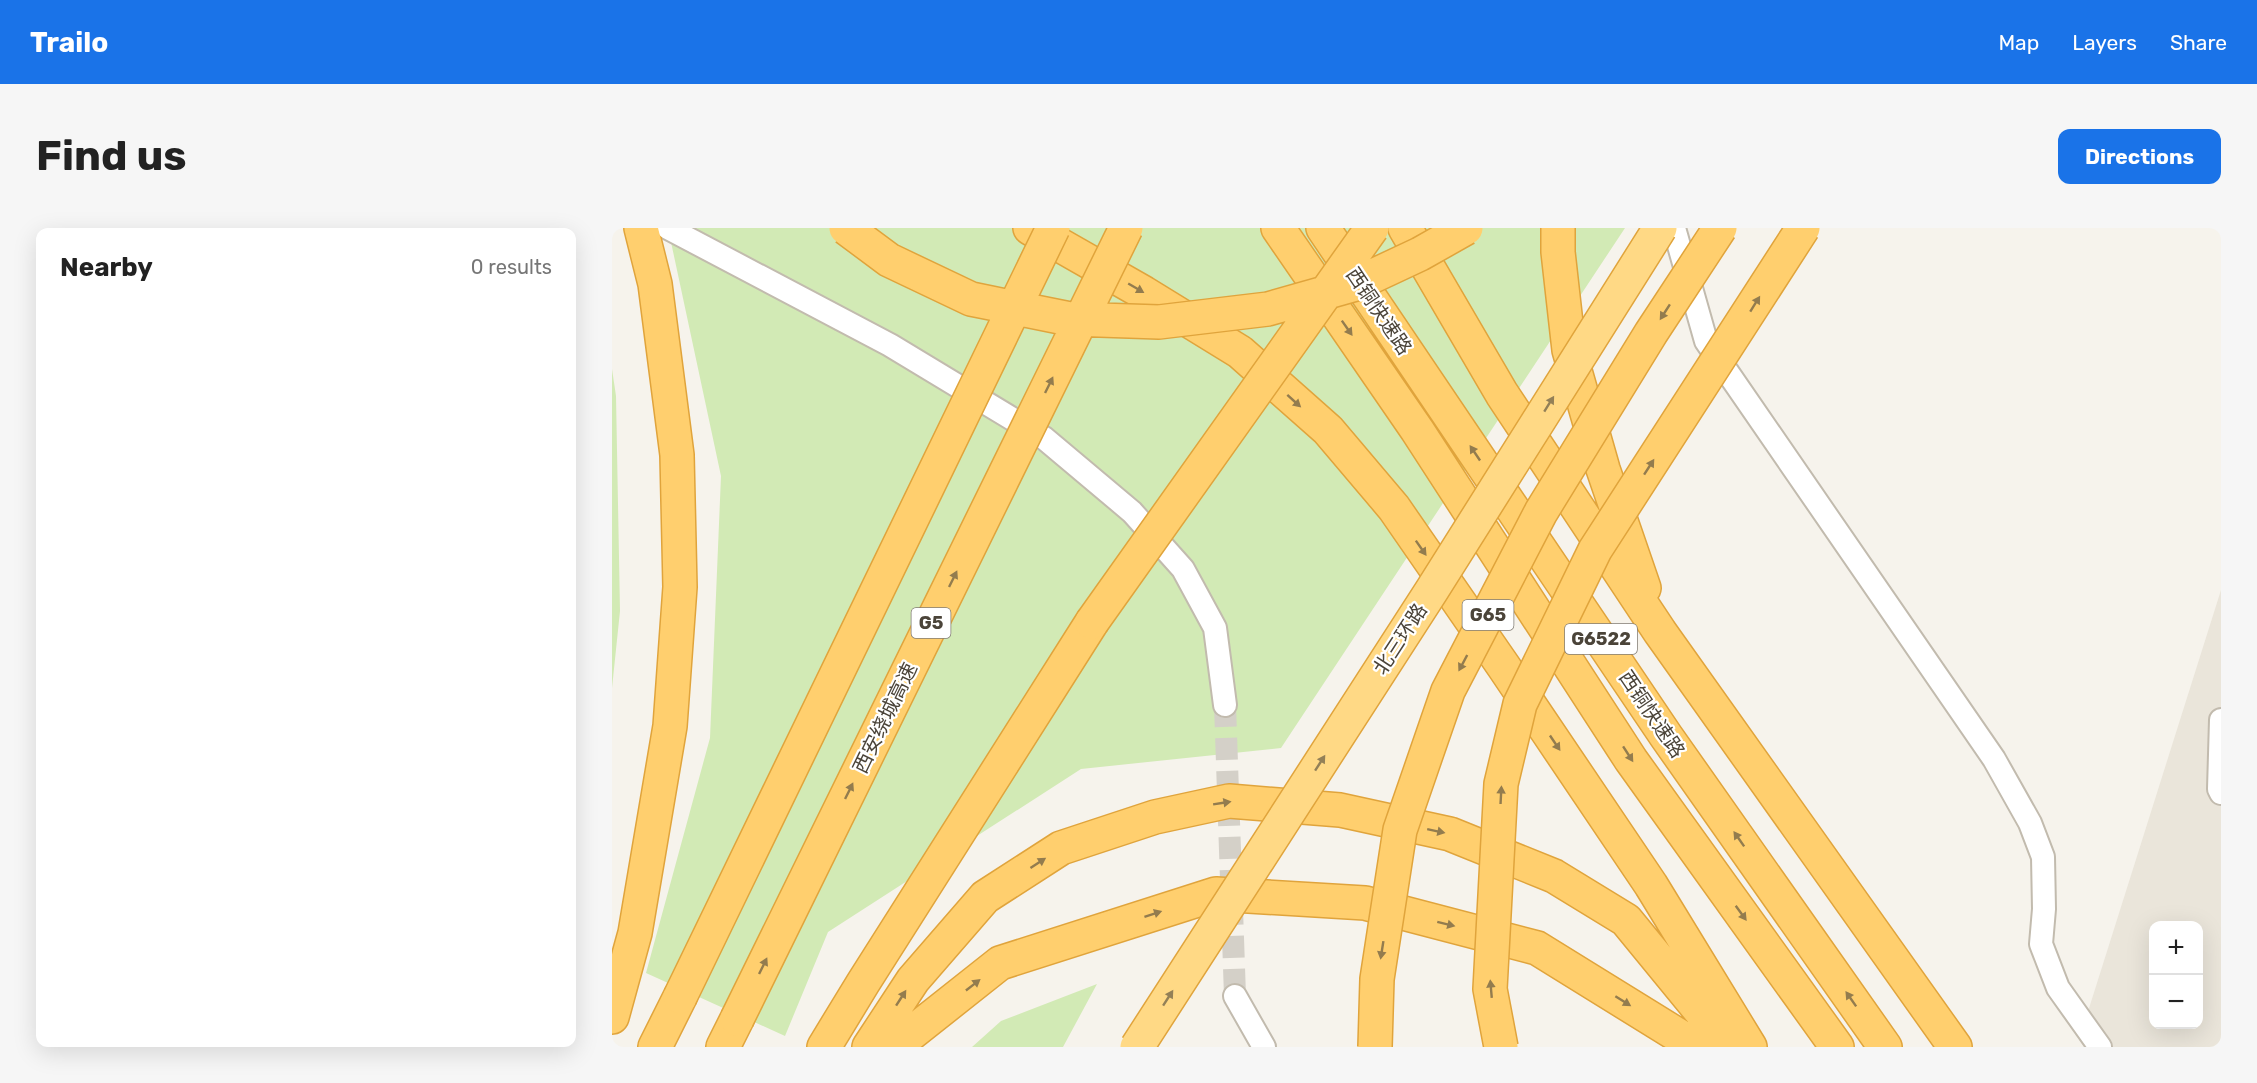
<!DOCTYPE html>
<meta charset="utf-8">
<style>
body{margin:0;font-family:Rubik,"Noto Sans SC",sans-serif;background:#f6f6f6;color:#222}
.controls{position:absolute;right:18px;bottom:18px;display:grid;overflow:hidden;border-radius:12px;box-shadow:0 6px 24px #0002}
.controls button{width:54px;height:54px;display:grid;place-items:center;padding:0;border:0;border-bottom:2px solid #e0e0e0;background:#fff;color:#222;font:30px sans-serif}
.list{margin:0;padding:0;list-style:none}
h2{display:flex;justify-content:space-between;align-items:center;height:78px;margin:0;padding:0 24px;font-size:26px}
h2 small{font-size:20px;font-weight:400;color:#767676}
.map{position:relative;flex:none;width:1609px;height:819px;overflow:hidden;border-radius:12px}
header{display:flex;align-items:center;gap:36px;box-sizing:border-box;height:84px;padding:0 30px;background:#1a73e8;color:#fff}
header strong{font-size:28px}
nav{display:flex;gap:33px;margin-inline-start:auto;font-size:21px}
.intro{display:flex;align-items:center;justify-content:space-between;box-sizing:border-box;height:144px;padding:0 36px}
h1{margin:0;font-size:42px}
.button{padding:15px 27px;border-radius:12px;background:#1a73e8;color:#fff;font-size:21px;font-weight:700}
main{display:flex;gap:36px;padding:0 36px}
aside{flex:1;background:#fff;border-radius:12px;box-shadow:0 6px 24px #0002}
.map>svg:first-child{display:block}
.residential{fill:#eae5da;fill-rule:evenodd}
.green{fill:#d2eab5}
.lines{fill:none;stroke-linecap:round;stroke-linejoin:round}
.minor-tunnel{stroke:#d4d0c8;stroke-width:22;stroke-dasharray:22 11;stroke-linecap:butt}
.minor-casing{stroke:#c2bbae;stroke-width:26}
.motorway-casing{stroke:#e0a43c;stroke-width:36}
.minor{stroke:#fff;stroke-width:22}
.motorway{stroke:#ffcf6e;stroke-width:33}
.trunk-bridge-casing{stroke:#e0a43c;stroke-width:36;stroke-linecap:butt}
.motorway-bridge-casing{stroke:#e0a43c;stroke-width:36;stroke-linecap:butt}
.trunk-bridge{stroke:#ffd985;stroke-width:33}
.motorway-bridge{stroke:#ffcf6e;stroke-width:33}
.oneway{fill:#937c4e}
.oneway2{fill:#938057}
.labels{text-anchor:middle;dominant-baseline:central;stroke-width:4.5;stroke-linejoin:round;paint-order:stroke}
.shield{fill:#fff;stroke:#817c74;stroke-width:1.5}
.shield-label{font-size:18px;font-weight:bold;fill:#4b4439}
.street-label{font-size:20px;fill:#4b4439;stroke:#fff}
</style>
<header>
<strong>Trailo</strong>
<nav><a>Map</a><a>Layers</a><a>Share</a></nav>
</header>
<div class="intro"><h1>Find us</h1><a class="button">Directions</a></div>
<main>
<aside>
<h2>Nearby<small>0 results</small></h2>
<ul class="list">
</ul>
</aside>
<div class="map">
<svg width="1609" height="819" viewBox="0 0 1609 819">
<rect width="100%" height="100%" fill="#f6f3ec"/>
<path class="residential" d="M1609,362V819H1472L1467,812ZM1542,698H1586V796H1542Z"/>
<path class="green" d="M56,0H1013L669,520L469,541L216,704L173,808L34,745L98,510L109,248Z
M0,141L4,168L8,383L0,460Z
M485,756L451,819H360L389,793Z"/>
<g class="lines">
<path class="minor-tunnel" d="M613,477L623,768"/>
<defs>
<path id="minor" d="M56,0L278,117L432,210L520,284L571,341L603,400L613,477
M1062,0L1094,113L1382,531L1418,595L1431,629L1432,681L1429,716L1446,760L1488,819
M1609,492L1607,561L1609,565
M623,768L652,819"/>
<path id="motorway" d="M418,0L532,65L628,124L716,202L782,280L892,439L1039,657L1138,819
M666,0L805,202L1019,532L1225,819
M711,0L1054,508L1273,819
M793,0L890,166L1048,404L1343,819
M946,0V24L957,122L991,241L1032,360
M0,789L23,705L58,498L68,359L65,227L43,56L29,0
M43,819L68,769
M111,819L125,791
M212,819L251,755L480,394
M257,819L301,752L373,669L449,620L543,589L617,573L728,582L838,606L942,648L1014,692L1118,819
M282,819L388,735L604,666L753,675L925,720L1085,819"/>
</defs>
<use href="#minor" class="minor-casing"/>
<use href="#motorway" class="motorway-casing"/>
<use href="#minor" class="minor"/>
<use href="#motorway" class="motorway"/>
<defs>
<path id="trunk-bridge" d="M525,819L820,362L1048,0"/>
<path id="motorway-bridge" d="M234,0L277,32L359,71L458,91L547,94L656,81L744,56L808,26L854,0
M480,394L760,0
M68,769L441,0
M125,791L514,0
M763,819L765,751L788,602L836,463L929,284L1039,105L1108,0
M889,819L878,761L889,556L908,476L983,322L1191,0"/>
</defs>
<use href="#trunk-bridge" class="trunk-bridge-casing"/>
<use href="#motorway-bridge" class="motorway-bridge-casing"/>
<use href="#trunk-bridge" class="trunk-bridge"/>
<use href="#motorway-bridge" class="motorway-bridge"/>
</g>
<defs><path id="oneway-solid" d="M-6-.8H1V-3.2L6.5 0L1 3.2V.8H-6Z" transform="scale(1.5)"/></defs>
<g class="oneway">
<use href="#oneway-solid" transform="translate(524 60) rotate(30)"/>
<use href="#oneway-solid" transform="translate(1143 76) rotate(-58)"/>
<use href="#oneway-solid" transform="translate(1053 84) rotate(123)"/>
<use href="#oneway-solid" transform="translate(735 100) rotate(55)"/>
<use href="#oneway-solid" transform="translate(437 157) rotate(-64)"/>
<use href="#oneway-solid" transform="translate(682 173) rotate(42)"/>
<use href="#oneway-solid" transform="translate(863 225) rotate(-124)"/>
<use href="#oneway-solid" transform="translate(1037 239) rotate(-57)"/>
<use href="#oneway-solid" transform="translate(809 320) rotate(55)"/>
<use href="#oneway-solid" transform="translate(341 351) rotate(-64)"/>
<use href="#oneway-solid" transform="translate(851 435) rotate(118)"/>
<use href="#oneway-solid" transform="translate(943 515) rotate(56)"/>
<use href="#oneway-solid" transform="translate(1016 526) rotate(57)"/>
<use href="#oneway-solid" transform="translate(237 563) rotate(-64)"/>
<use href="#oneway-solid" transform="translate(889 567) rotate(-87)"/>
<use href="#oneway-solid" transform="translate(610 575) rotate(-9)"/>
<use href="#oneway-solid" transform="translate(824 603) rotate(12)"/>
<use href="#oneway-solid" transform="translate(1127 611) rotate(-125)"/>
<use href="#oneway-solid" transform="translate(426 635) rotate(-33)"/>
<use href="#oneway-solid" transform="translate(1129 685) rotate(54)"/>
<use href="#oneway-solid" transform="translate(541 686) rotate(-18)"/>
<use href="#oneway-solid" transform="translate(834 696) rotate(14)"/>
<use href="#oneway-solid" transform="translate(770 722) rotate(99)"/>
<use href="#oneway-solid" transform="translate(151 738) rotate(-64)"/>
<use href="#oneway-solid" transform="translate(361 757) rotate(-38)"/>
<use href="#oneway-solid" transform="translate(879 761) rotate(-95)"/>
<use href="#oneway-solid" transform="translate(289 770) rotate(-57)"/>
<use href="#oneway-solid" transform="translate(1239 771) rotate(-125)"/>
<use href="#oneway-solid" transform="translate(1011 773) rotate(32)"/>
</g>
<g class="oneway2">
<use href="#oneway-solid" transform="translate(937 176) rotate(-58)"/>
<use href="#oneway-solid" transform="translate(708 535) rotate(-57)"/>
<use href="#oneway-solid" transform="translate(556 770) rotate(-57)"/>
</g>
<g class="labels">
<g class="shield">
<rect x="850.5" y="372" width="51" height="30" rx="4.5"/>
<rect x="299.5" y="380" width="39" height="30" rx="4.5"/>
<rect x="953" y="396" width="72" height="30" rx="4.5"/>
</g>
<g class="shield-label">
<text x="876" y="387">G65</text>
<text x="319" y="395">G5</text>
<text x="989" y="411">G6522</text>
</g>
<g class="street-label">
<text transform="translate(767 83) rotate(56)">西铜快速路</text>
<text transform="translate(788 411) rotate(-57)">北三环路</text>
<text transform="translate(1040 486) rotate(56)">西铜快速路</text>
<text transform="translate(273 490) rotate(-64)">西安绕城高速</text>
</g>
</g>
</svg>
<div class="controls">
<button>+</button>
<button>−</button>
</div>
</div>
</main>
